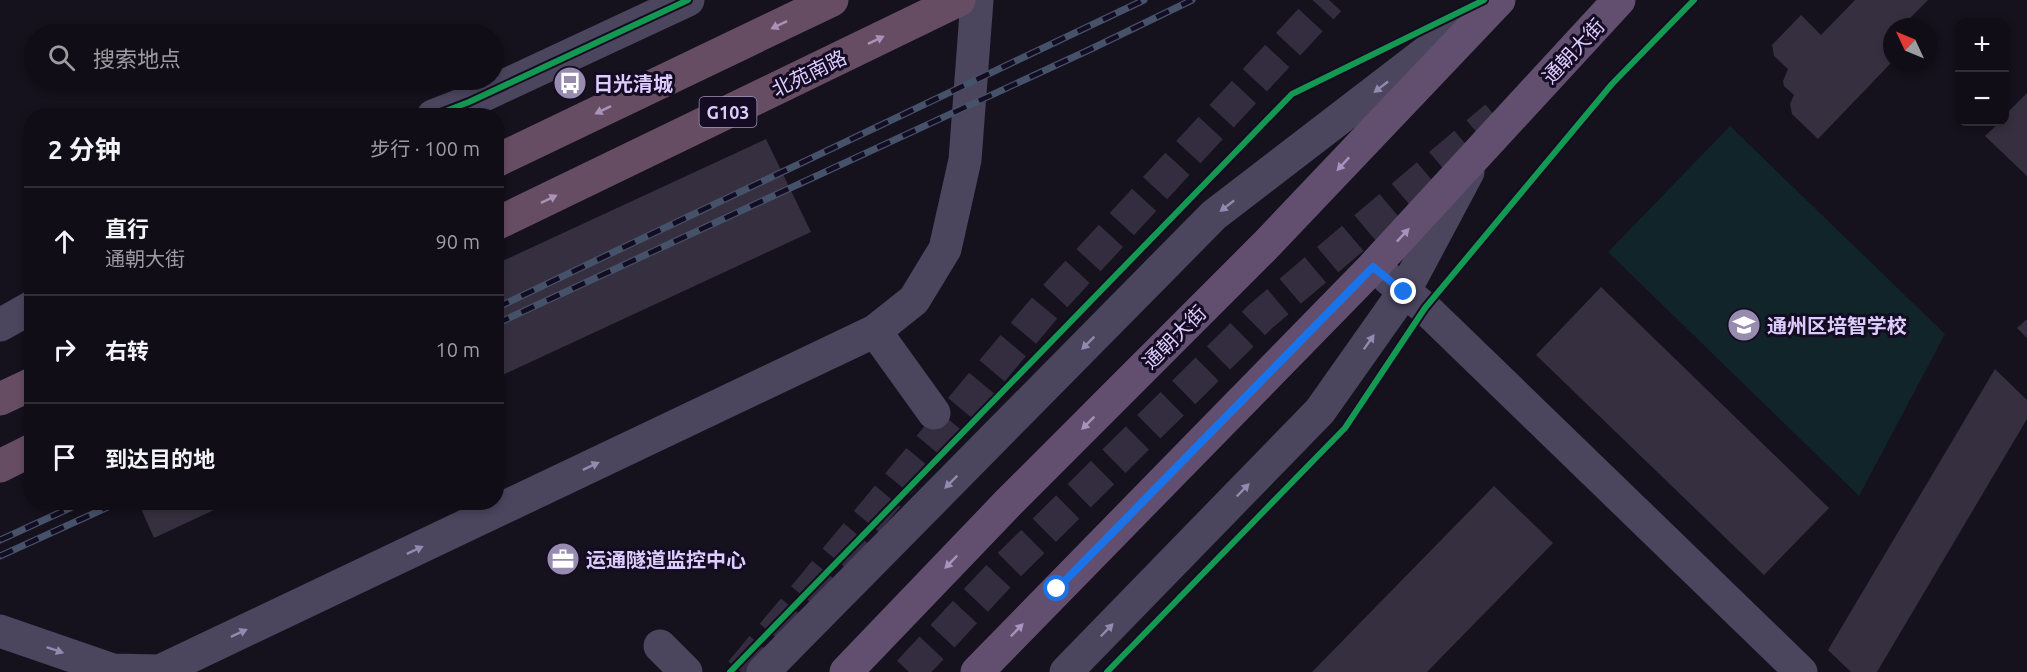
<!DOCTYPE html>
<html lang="zh">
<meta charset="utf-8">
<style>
body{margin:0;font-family:Ubuntu,"Noto Sans SC",sans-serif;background:#19161f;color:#f1f3f6}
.controls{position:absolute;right:18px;top:18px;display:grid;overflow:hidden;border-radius:12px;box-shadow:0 3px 9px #0003}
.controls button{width:54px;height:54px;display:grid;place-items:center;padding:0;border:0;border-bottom:2px solid #302d35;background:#100d16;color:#f1f3f6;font:30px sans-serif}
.compass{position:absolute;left:1883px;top:18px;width:54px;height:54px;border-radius:50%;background:#100d16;box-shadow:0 3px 9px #0003;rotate:314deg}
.stop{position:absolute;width:18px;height:18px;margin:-14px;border:4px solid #1a73e8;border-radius:50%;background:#fff}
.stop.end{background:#1a73e8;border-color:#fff;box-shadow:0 2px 6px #0008}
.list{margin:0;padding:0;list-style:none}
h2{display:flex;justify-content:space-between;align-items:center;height:78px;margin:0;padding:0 24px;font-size:26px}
h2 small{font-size:20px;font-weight:400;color:#9c9ca1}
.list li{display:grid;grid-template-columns:39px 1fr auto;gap:18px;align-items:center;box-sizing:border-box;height:108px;padding:0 24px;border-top:2px solid #302d35}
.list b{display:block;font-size:22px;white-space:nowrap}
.list p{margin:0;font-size:20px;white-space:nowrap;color:#9c9ca1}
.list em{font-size:20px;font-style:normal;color:#9c9ca1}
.icon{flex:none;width:33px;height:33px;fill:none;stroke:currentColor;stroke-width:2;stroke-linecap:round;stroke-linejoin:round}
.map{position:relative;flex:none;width:2027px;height:672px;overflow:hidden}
.search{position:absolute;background:#100d16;box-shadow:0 3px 9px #0003;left:24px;top:24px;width:480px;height:66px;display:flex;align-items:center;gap:15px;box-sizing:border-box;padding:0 21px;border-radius:33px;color:#9c9ca1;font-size:22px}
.panel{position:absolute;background:#100d16;box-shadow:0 3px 9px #0003;left:24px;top:108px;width:480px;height:402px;border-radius:24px}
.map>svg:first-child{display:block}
.green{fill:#10242a}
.building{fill:#352f3f}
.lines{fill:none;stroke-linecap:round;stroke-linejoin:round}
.highway-tunnel{stroke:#332d3f;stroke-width:33;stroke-dasharray:33 16;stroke-linecap:butt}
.minor{stroke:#4b455e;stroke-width:33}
.major{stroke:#624f6f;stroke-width:33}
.highway{stroke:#674d63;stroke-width:33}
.rail-casing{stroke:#455269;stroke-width:7}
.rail{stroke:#140c22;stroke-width:4.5;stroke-dasharray:14;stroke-linecap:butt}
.cycleway-casing{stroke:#140c22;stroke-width:10}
.cycleway{stroke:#139951;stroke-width:6}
.oneway{fill:#a893b9}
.oneway2{fill:#9489ae}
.oneway3{fill:#a694be}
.route{stroke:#1a73e8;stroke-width:8}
.labels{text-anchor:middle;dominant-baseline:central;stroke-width:6;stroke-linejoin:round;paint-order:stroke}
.shield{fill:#140c22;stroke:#a193bd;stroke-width:1.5}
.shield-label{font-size:18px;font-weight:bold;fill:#ddcdff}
.street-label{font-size:20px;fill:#ddcdff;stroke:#140c22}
.poi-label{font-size:20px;font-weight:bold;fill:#ddcdff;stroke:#140c22;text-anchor:start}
</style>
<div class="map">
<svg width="2027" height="672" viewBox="0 0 2027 672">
<rect width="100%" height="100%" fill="#15111d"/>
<path class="green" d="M1730,126L1945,334L1859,496L1608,252Z"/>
<path class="building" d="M1855,0H1928L1905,23L1909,27H1892V62L1818,139L1792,114L1790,104L1794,95L1784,86L1783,81L1788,69L1774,56L1772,45L1801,15L1821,35Z
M2027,93V176L1985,136L2000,122H2004V116Z
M766,139L811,232L496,378V264Z
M1601,287L1829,508L1764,575L1536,355Z
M2027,319V338L2017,328Z
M1995,369L2027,400V419L1877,672H1851L1828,650Z
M1494,486L1553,543L1427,672H1312Z
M138,502H231L154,538Z"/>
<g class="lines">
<path class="highway-tunnel" d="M741,672L1047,305L1329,0
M909,672L1008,566L1261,316L1496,117"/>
<path class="minor" d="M433,116L469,102L688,0
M1389,279L1425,308L1801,672
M0,325L32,307
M875,331L934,413
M0,631L113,670L160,671L875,331L914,300L945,249L965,160L977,0
M660,646L686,672
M763,672L1214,215L1464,23
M1066,672L1320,411L1404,292L1468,172"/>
<path class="major" d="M846,672L1008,503L1265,246L1499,0
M977,672L1373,267L1619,0"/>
<path class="highway" d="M496,161L832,0
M496,224L959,0
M0,399L32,384
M0,466L32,450"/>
<defs>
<path id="rail" d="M496,308L1144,0
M496,324L1091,49L1192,0
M0,540L83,502
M0,556L119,502"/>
</defs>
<use href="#rail" class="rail-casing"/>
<use href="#rail" class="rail"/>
<defs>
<path id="cycleway" d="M433,116L469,102L688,0
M730,672L1292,94L1484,0
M1107,672L1345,428L1425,308L1612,84L1694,0"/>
</defs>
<use href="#cycleway" class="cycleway-casing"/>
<use href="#cycleway" class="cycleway"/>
</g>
<defs><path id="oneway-solid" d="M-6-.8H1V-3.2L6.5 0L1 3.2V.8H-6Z" transform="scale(1.5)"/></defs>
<g class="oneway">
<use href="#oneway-solid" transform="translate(779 25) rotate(154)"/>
<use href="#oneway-solid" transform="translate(876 40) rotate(-26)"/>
<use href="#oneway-solid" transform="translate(603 110) rotate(154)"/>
<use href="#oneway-solid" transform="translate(549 199) rotate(-26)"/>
</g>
<g class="oneway2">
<use href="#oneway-solid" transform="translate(1381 87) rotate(142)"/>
<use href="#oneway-solid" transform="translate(1227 206) rotate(142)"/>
<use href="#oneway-solid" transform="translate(1369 342) rotate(-55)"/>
<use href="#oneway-solid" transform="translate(1088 343) rotate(135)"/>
<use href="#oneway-solid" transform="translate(591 466) rotate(-25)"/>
<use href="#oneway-solid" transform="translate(951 482) rotate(135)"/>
<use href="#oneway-solid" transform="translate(1243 490) rotate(-46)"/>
<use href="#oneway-solid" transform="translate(415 550) rotate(-25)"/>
<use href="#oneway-solid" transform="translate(1107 630) rotate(-46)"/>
<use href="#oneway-solid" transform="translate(239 633) rotate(-25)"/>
<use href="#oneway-solid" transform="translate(55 650) rotate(19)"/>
</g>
<g class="oneway3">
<use href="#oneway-solid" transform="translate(1343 164) rotate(133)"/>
<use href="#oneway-solid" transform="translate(1403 235) rotate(-47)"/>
<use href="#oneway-solid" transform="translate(1088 423) rotate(135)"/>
<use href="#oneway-solid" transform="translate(951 562) rotate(134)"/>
<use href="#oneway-solid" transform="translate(1017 630) rotate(-46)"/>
</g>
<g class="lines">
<path class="route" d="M1057,589L1373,267L1404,292"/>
</g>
<defs>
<symbol id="bus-disc" viewBox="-11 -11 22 22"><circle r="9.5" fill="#978bb0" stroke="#140c22"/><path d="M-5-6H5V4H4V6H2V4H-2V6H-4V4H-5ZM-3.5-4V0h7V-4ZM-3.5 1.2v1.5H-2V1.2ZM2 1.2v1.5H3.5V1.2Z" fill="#fff"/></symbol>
<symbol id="school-disc" viewBox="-11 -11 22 22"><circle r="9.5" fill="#978bb0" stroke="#140c22"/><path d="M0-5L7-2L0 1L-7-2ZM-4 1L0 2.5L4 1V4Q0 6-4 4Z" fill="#fff"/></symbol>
<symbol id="office-disc" viewBox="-11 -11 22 22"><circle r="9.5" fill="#978bb0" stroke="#140c22"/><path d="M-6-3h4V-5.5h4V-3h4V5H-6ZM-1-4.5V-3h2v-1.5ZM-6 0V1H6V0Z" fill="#fff"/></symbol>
</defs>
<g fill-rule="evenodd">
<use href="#bus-disc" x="551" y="64" width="38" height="38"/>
<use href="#school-disc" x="1725" y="306" width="38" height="38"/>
<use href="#office-disc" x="544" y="540" width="38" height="38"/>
</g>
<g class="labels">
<rect class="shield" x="699.5" y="97" width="57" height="30" rx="4.5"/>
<g class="shield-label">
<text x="728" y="112">G103</text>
</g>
<g class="street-label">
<text transform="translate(1573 51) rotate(-47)">通朝大街</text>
<text transform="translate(809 73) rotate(-26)">北苑南路</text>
<text transform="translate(1174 337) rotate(-45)">通朝大街</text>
</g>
<g class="poi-label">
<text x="593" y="83">日光清城</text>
<text x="1767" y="325">通州区培智学校</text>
<text x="586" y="559">运通隧道监控中心</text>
</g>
</g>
</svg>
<div class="controls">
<button>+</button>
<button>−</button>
</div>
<svg class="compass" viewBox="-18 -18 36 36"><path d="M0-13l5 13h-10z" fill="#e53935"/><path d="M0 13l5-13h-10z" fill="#9c9ca1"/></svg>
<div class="stop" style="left:1057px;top:589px"></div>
<div class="stop end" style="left:1404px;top:292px"></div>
<div class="search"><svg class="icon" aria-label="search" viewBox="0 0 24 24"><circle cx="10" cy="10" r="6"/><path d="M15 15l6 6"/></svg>搜索地点</div>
<section class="panel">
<h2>2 分钟<small>步行 · 100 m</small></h2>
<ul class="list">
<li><svg class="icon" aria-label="ahead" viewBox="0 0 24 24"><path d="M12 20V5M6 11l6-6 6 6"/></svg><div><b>直行</b><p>通朝大街</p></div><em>90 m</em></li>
<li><svg class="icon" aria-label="right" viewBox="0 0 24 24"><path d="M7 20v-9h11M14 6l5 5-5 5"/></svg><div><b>右转</b></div><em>10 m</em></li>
<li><svg class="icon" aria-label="arrive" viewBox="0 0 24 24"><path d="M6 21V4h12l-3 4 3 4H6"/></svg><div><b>到达目的地</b></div></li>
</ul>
</section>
</div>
